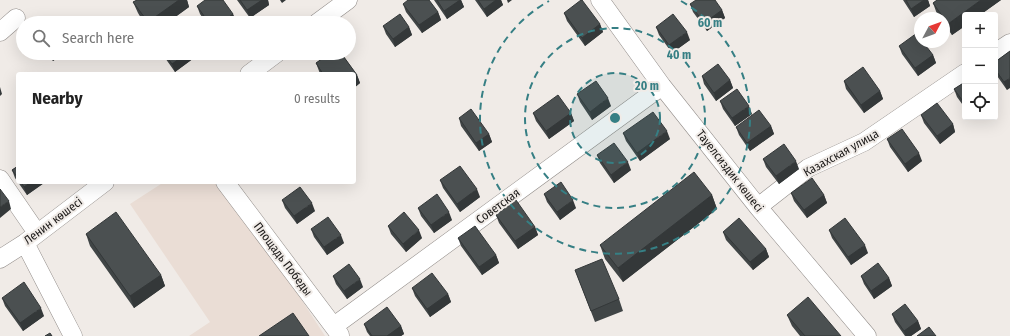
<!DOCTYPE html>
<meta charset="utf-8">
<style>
body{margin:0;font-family:"Fira Sans Condensed",sans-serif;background:#f6f6f6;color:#222}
.controls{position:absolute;right:12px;top:12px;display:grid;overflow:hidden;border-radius:4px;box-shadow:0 4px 16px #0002}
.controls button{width:36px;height:36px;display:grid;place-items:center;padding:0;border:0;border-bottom:1px solid #e0e0e0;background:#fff;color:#222;font:20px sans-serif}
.compass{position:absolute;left:914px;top:12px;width:36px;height:36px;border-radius:50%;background:#fff;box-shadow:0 4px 16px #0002;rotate:49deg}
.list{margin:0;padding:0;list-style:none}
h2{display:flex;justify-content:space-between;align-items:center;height:52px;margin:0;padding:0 16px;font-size:17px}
h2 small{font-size:13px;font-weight:400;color:#767676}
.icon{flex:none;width:22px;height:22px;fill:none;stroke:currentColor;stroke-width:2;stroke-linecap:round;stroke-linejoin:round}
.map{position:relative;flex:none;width:1010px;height:336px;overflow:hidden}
.search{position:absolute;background:#fff;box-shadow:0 4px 16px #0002;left:16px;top:16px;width:340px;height:44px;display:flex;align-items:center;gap:10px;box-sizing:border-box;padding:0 14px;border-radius:22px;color:#767676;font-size:15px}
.panel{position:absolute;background:#fff;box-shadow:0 4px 16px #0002;left:16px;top:72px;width:340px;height:112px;border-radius:4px}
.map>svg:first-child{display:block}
.built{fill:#eaddd5}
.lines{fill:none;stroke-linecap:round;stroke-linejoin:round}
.minor-casing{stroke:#918c89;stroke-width:19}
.minor{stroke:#fff;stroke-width:18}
.wall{fill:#404546}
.shaded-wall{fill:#343839}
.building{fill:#4b5051;stroke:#343839}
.ring{fill:none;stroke:#367f84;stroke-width:2;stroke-dasharray:7 5}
.labels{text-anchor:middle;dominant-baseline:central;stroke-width:4;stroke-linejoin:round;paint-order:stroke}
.street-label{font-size:12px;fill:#1b1918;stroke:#f0ebe7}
.centre{fill:#367f84;stroke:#f0ebe7;stroke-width:2}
.ring-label{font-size:12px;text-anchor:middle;font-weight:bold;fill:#367f84;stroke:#f0ebe7;stroke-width:4;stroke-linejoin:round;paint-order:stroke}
</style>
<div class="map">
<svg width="1010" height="336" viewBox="0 0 1010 336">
<rect width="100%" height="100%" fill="#f0ebe7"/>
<path class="built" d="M164,182H217L290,282L325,336H189L210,322L130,204Z"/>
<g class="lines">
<defs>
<path id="minor" d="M600,0L662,86L758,207L867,336
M317,23L348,0
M0,32L16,18
M995,53L1010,43
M249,74L277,53
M0,179L37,233
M225,182L340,335
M758,207L808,168L864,142L965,73
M25,243L73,336
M0,259L25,243L105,182
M334,326L662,86"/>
</defs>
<use href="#minor" class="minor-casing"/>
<use href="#minor" class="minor"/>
</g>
<path class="wall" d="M137,0H187L189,7L167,23H144L138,13L133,2Z
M237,0H268L269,5L250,18Z
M434,0H461L464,7L447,19Z
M475,0H501L503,5L487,17Z
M903,0H928L930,6L914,17Z
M937,0H1001L952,35L944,24V18H939L937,14L933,3Z
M403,4L438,12L441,20L422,33L406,12Z
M690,4L722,10L725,18L707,31L693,12Z
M197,6L233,14L236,22L235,23H206L200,14Z
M564,13L600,24L603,32L585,46L567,21Z
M383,26L409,27L412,35L395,47L386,34Z
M656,27L690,40L672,53L659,35Z
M899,46L933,55L936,63L918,76L902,54Z
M1010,51L1007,90L995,73V62Z
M47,53H64L53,61Z
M95,53H109L100,60Z
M162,53H197L198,55L175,72L163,55Z
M330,53H341L357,75L360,83L354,88V74H320L319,71L316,63Z
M702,76L730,80L733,88L716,101L704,84Z
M844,81L880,91L883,99L864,113L846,89Z
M965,82V108L957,97L954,89Z
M577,94L611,106L592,120L580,102Z
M720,101L752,114L735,126L723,109Z
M533,113H571L574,121L549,139L536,121Z
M921,115L953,124L955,132L940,144L924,123Z
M459,118L489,134L492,142L479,151L461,126Z
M771,126L774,134L750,151L739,135L736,127Z
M623,133L670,139L640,161L626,141Z
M887,139L922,161L908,172L890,147Z
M597,155L631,170L614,183L600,163Z
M763,159L799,169L779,184L766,167Z
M18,166V182H44V183L27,195L15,178L12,170Z
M440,180L480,197L460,212L443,188Z
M791,193L824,195L827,203L807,218L794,201Z
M544,194L576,208L560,220L547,202Z
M712,195L717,209L623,282L605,259L600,245Z
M282,200L315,211L297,224L285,208Z
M418,208L452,220L434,233L421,216Z
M496,215L535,227L538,235L518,249L499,223Z
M388,226L422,238L406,252L391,234Z
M311,229L344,243L327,255L314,237Z
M829,230L868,253L851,265L832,238Z
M723,232L766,249L769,257L753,270L726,240Z
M86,234L161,275L165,286L134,308L90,246Z
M458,238L496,255L499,263L482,275L461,246Z
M575,270L619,299L623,311L595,322Z
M333,276L363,287L347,299L336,284Z
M861,276L889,278L892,286L874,299L864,284Z
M412,288L448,294L451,302L430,317L415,296Z
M2,298L44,316L23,331L5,306Z
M892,314L918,321L921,329L911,336H905L895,322Z
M787,315L841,336H800L792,326Z
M364,324L401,326L404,334L401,336H370L367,332Z"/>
<path class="shaded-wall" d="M179,0H187L189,7L167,23H148V22Z
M262,0H268L269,5L250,18L247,10Z
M280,0H286L282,3Z
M460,0H461L464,7L447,19L444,11Z
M496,0H501L503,5L487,17L484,9Z
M507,0H512L508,3Z
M924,0H928L930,6L914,17L911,9Z
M981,0H1001L980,15H965V26L952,35L948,24Z
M722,10L725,18L707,31L704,23Z
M438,12L441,20L422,33L419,25Z
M233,14L236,22L235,23H221Z
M600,24L603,32L585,46L582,38Z
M409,27L412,35L395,47L393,39Z
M687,32L690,40L672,53L669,45Z
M50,53H64L53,61Z
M97,53H109L100,60Z
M187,53H197L198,55L175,72L172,64Z
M933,55L936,63L918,76L915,68Z
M357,75L360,83L354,88V77Z
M1010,78V88L1007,90L1004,82Z
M730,80L733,88L716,101L714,93Z
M0,87L2,94L0,96Z
M880,91L883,99L864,113L861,105Z
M608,98L611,106L592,120L590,112Z
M749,106L752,114L735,126L732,118Z
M571,113L574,121L549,139L546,131Z
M953,124L955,132L940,144L937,136Z
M771,126L774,134L750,151L747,143Z
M667,131L670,139L640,161L637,153Z
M489,134L492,142L479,151L476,143Z
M919,153L922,161L908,172L905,164Z
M796,161L799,169L779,184L776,176Z
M628,162L631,170L614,183L611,175Z
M31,182H44V183L27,195L24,187Z
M477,189L480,197L460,212L457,204Z
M712,195L717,209L623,282L618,268Z
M824,195L827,203L807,218L804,210Z
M573,200L576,208L560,220L557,212Z
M9,201L11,209L0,218V207Z
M312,203L315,211L297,224L294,216Z
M449,212L452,220L434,233L431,225Z
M535,227L538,235L518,249L515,241Z
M419,230L422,238L406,252L403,244Z
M341,235L344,243L327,255L324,247Z
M865,245L868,253L851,265L848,257Z
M766,249L769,257L753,270L750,262Z
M496,255L499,263L482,275L479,267Z
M161,275L165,286L134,308L130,296Z
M889,278L892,286L874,299L871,291Z
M360,279L363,287L347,299L344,291Z
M448,294L451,302L430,317L427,309Z
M41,308L44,316L23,331L20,323Z
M918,321L921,329L911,336H906L904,331Z
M401,326L404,334L401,336H387Z"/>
<path class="building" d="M137,0H179L148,22L133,2Z
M205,0H223L233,14L221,23H209L197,6Z
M240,0H262L247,10Z
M408,0H429L438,12L419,25L403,4Z
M437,0H460L444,11Z
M478,0H496L484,9Z
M581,0H582L600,24L582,38L564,13Z
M696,0H715L722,10L704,23L690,4Z
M906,0H924L911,9Z
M937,0H981L948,24L933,3Z
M400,14L409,27L393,39L383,26Z
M673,14L687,32L669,45L656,27Z
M98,17L102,23H90Z
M48,18L51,23H41Z
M917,33L920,37V42H923L933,55L915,68L899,46Z
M1010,51V78L1004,82L995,69V62Z
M164,53H187L172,64Z
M330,53H341L357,75L354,77V74H323L316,63Z
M718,64L730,80L714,93L702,76Z
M863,67L880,91L861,105L844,81Z
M596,81L608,98L590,112L577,94Z
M965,82V104L954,89Z
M737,89L749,106L732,118L720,101Z
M558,95L571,113L546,131L533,113Z
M937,103L953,124L937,136L921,115Z
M471,109L489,134L476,143L459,118Z
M759,110L771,126L747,143L736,127Z
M653,112L667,131L637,153L623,133Z
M902,129L919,153L905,164L887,139Z
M614,143L628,162L611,175L597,155Z
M784,144L796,161L776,176L763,159Z
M18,166V178L12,170Z
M460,166L477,189L457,204L440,180Z
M694,172L712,195L618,268L600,245Z
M812,178L824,195L804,210L791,193Z
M21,182H31L24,187Z
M561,182L573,200L557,212L544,194Z
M300,187L312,203L294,216L282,200Z
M0,189L9,201L0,207Z
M437,194L449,212L431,225L418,208Z
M516,200L535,227L515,241L496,215Z
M116,212L161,275L130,296L86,234Z
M404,212L419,230L403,244L388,226Z
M328,217L341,235L324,247L311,229Z
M739,218L766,249L750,262L723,232Z
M845,218L865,245L848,257L829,230Z
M475,226L496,255L479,267L458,238Z
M602,259L619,299L591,311L575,270Z
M878,263L889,278L871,291L861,276Z
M349,264L360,279L344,291L333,276Z
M432,273L448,294L427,309L412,288Z
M24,282L41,308L20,323L2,298Z
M808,297L841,336H805L787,315Z
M905,304L918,321L904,331L892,314Z
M387,307L401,326L387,336H372L364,324Z
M293,313L309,336H259Z
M929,327L936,336H917Z
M50,333L52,336H45Z"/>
<circle cx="615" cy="118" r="45" fill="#367f84" fill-opacity=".12"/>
<g class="ring">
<circle cx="615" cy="118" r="45"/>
<circle cx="615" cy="118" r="90"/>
<path d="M681 1A135 135 0 1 1 549 1"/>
</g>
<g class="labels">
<g class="street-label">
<text transform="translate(841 153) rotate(-29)">Казахская улица</text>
<text transform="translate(730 171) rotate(52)">Тауелсиздик көшесі</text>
<text transform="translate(498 206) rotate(-36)">Советская</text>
<text transform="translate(53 221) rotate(-37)">Ленин көшесі</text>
<text transform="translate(283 259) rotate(53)">Площадь Победы</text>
</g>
</g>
<circle cx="615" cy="118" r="6" class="centre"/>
<g class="ring-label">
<text x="710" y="27">60 m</text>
<text x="679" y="59">40 m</text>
<text x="647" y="90">20 m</text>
</g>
</svg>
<div class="controls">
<button>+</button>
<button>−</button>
<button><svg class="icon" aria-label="locate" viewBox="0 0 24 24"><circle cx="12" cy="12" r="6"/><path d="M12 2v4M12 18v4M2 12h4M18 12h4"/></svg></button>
</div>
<svg class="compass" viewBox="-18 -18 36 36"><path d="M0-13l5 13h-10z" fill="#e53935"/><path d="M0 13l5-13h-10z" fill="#767676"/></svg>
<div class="search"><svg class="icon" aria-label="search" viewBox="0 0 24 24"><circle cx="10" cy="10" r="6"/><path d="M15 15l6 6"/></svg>Search here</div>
<section class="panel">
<h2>Nearby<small>0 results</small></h2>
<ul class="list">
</ul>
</section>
</div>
